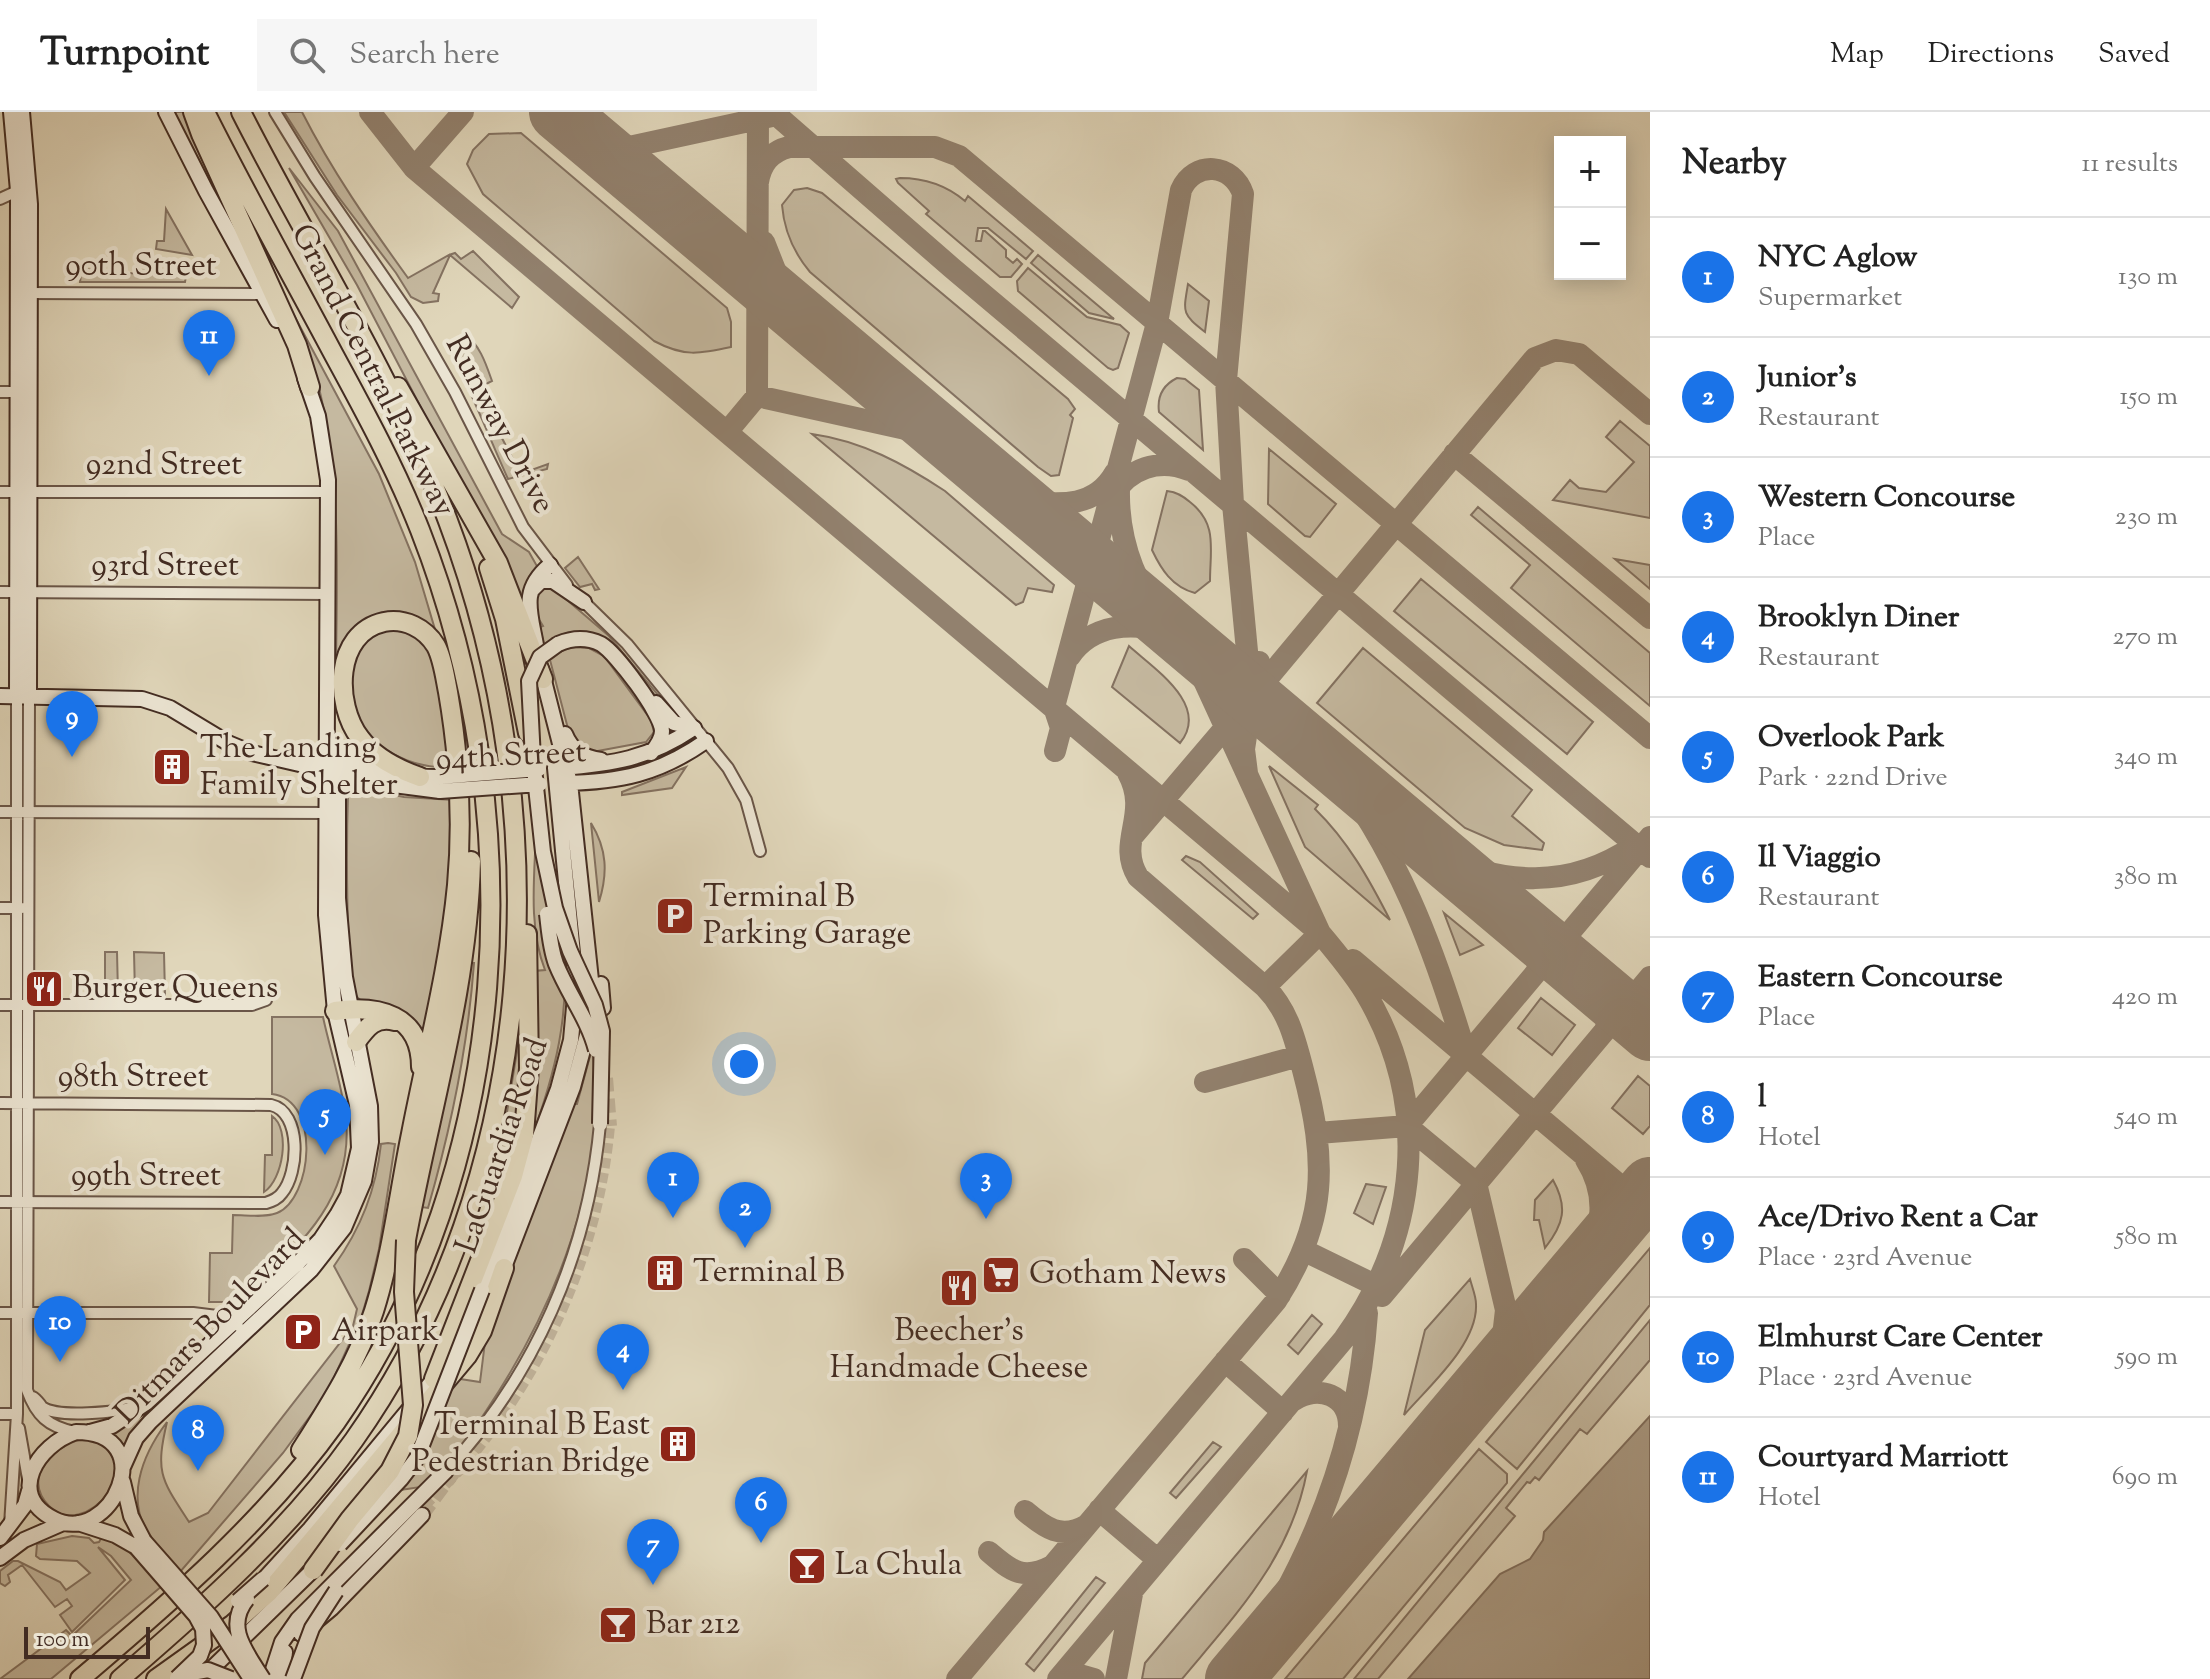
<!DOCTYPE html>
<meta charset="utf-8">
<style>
body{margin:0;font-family:"Sorts Mill Goudy",serif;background:#f6f6f6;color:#222}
.controls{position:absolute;right:24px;top:24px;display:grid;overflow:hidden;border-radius:0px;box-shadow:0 4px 20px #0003}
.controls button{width:72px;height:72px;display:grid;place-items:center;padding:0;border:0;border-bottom:2px solid #e0e0e0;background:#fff;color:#222;font:40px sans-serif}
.scale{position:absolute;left:24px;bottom:20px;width:126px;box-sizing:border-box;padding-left:8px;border:4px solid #432c22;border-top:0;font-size:22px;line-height:28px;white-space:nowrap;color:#432c22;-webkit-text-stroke:6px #ebe4d2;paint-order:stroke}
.you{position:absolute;left:744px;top:952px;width:28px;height:28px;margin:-20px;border:6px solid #fff;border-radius:50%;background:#1a73e8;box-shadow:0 0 0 12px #1a73e833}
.badge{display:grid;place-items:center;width:52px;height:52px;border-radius:50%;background:#1a73e8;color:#fff;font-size:26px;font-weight:700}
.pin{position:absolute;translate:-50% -66px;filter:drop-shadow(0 2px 4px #0008)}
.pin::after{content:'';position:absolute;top:42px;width:28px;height:24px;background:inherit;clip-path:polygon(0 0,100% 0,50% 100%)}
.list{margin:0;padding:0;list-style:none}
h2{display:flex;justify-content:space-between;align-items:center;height:104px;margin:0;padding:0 32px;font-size:34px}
h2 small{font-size:26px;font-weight:400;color:#767676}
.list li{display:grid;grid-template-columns:52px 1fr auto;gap:24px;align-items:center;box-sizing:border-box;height:120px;padding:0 32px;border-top:2px solid #e0e0e0}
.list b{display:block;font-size:30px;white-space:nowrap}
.list p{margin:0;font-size:26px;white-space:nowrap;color:#767676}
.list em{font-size:26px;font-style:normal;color:#767676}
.icon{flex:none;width:44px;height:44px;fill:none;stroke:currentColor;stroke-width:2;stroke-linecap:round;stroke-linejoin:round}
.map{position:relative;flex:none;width:1650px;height:1567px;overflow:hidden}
header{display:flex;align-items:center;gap:48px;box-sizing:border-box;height:112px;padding:0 40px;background:#fff;border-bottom:2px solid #e0e0e0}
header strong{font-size:38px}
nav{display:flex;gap:44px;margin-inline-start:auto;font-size:28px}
.search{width:560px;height:72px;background:#f6f6f6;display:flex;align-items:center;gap:20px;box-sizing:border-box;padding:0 28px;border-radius:0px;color:#767676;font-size:30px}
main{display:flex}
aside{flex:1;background:#fff}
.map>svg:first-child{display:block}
.green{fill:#c5b9a0;stroke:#847261;stroke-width:2}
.water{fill:#ab9c86;stroke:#816f5e;stroke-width:2}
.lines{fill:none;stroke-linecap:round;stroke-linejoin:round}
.taxiway{stroke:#92816e;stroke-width:22}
.runway{stroke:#92816e;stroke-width:58}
.street-tunnel{stroke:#c1b49c;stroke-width:10;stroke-dasharray:10 5;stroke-linecap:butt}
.secondary-tunnel{stroke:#c1b49c;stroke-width:14;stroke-dasharray:14 7;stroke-linecap:butt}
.street-casing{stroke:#6a5648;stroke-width:14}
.secondary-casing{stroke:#432c22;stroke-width:18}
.highway-casing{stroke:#432c22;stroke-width:22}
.street{stroke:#ebe4d2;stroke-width:10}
.secondary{stroke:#ebe4d2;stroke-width:14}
.highway{stroke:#e0d6ba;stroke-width:18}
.secondary-bridge-casing{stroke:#432c22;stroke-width:18;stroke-linecap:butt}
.highway-bridge-casing{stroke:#432c22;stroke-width:22;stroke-linecap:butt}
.secondary-bridge{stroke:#ebe4d2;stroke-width:14}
.highway-bridge{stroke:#e0d6ba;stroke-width:18}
.labels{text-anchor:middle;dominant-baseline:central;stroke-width:8;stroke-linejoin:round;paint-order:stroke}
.street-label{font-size:32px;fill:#432c22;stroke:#ebe4d2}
.poi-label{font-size:32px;fill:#432c22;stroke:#ebe4d2;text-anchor:start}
</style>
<header>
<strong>Turnpoint</strong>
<div class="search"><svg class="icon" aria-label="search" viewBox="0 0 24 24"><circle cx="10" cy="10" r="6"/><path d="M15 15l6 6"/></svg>Search here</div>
<nav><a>Map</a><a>Directions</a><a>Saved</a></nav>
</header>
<main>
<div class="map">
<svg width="1650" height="1567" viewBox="0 0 1650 1567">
<rect width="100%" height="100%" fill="#e0d6ba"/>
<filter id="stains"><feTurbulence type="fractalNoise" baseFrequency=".0025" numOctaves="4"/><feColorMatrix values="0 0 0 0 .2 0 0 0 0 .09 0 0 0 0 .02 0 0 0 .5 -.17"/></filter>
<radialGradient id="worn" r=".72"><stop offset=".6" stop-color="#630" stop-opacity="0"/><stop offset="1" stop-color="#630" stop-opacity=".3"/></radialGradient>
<path class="green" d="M174,0H186L251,148Z
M284,0H302C332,59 369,112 408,166L449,143L455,141L461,147L473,139L519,185L512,196L450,143L433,181L439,182L438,189L423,191L411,185L396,161L337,83Z
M521,21L727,196L731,210V235C699,242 684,245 654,229L483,82L467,52L473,38L489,22Z
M289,56L338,119L502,422L529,440L538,456C528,467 523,476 523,491L357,173Z
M900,66C924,66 946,73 965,89L968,84L1033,139L1026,147L988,116H978L976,129H981L983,119H985L1006,138V145L1013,151L1017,147L1022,152L1011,165H1000L926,102L929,99L898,71L896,67Z
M807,76L822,81L1068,287L1075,297L1070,303L1073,306L1059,363L1051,364L1038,355L810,160C794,141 784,118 782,93L794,78Z
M166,97L192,143L156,137L157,129H164Z
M1038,143L1114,207L1089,201L1031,151Z
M83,148L84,157L140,162L141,158L186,164L185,170H80Z
M1028,156L1087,205L1120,213L1129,221L1118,256L1113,258L1108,256L1018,179L1017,169Z
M1188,172L1209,189L1205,220C1182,202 1183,201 1188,172Z
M281,179L379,362L415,450L439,531L392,504L336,552C337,460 341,366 319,276C311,243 294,210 281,179Z
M466,225C479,230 487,255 492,269L486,272L482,288L516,353L526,360L548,352L547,357L508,367C489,325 473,283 452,243L454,234Z
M1177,266L1185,267L1199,278L1203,338L1159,300C1157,285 1163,273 1177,266Z
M1620,309L1650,334V406L1553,388L1570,368L1579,376L1606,380L1634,350L1606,325Z
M812,322C862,329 904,352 945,379L1054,473L1052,480L1028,476L1023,490L1016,493Z
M1269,337L1336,392L1310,425L1305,424L1268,392Z
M1167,379C1177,380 1183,384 1190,390C1218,412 1210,437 1210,469L1195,481C1172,475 1161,457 1152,438Z
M1478,395L1650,541V594L1511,476L1530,453L1471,403Z
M578,445L599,477L595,478L592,472L580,475L565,456Z
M1615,447L1650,453V477Z
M1421,467L1593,610L1567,642L1394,499Z
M545,475L553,476L609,524L659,584V588C642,569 605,523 579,520C565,519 555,525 544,533L540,515L543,514L540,509L538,510C534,496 533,484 545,475Z
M398,517C408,519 419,525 425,532C442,551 446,628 450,655C423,657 388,645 370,624C339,589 342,521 398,517Z
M1129,534C1153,556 1211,593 1180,631L1112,575Z
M572,535L589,536L604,544L651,608L654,620L646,630L587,641L572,632L550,548L562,539Z
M1363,536L1532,678L1512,704L1544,731L1542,738L1504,733L1465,716L1317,591Z
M1269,654L1318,693L1315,697C1348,729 1369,767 1390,808L1305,735Z
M686,655L672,676L622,683V680Z
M352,674L404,685L454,688L453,749L425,929C408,918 371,900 358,886C344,871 347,711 348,682Z
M591,711C607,737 608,761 599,790Z
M535,742C543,755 554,770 560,784C565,796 563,814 564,827C570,903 556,960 530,1030L534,859L545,858C531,822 533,781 535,742Z
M1186,744L1200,750L1258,802L1253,807L1182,748Z
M1444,801L1483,833L1460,843Z
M105,840H117L118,882H105Z
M134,840L164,841L165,883H135Z
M467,851H474C468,934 451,1016 428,1096L421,1095Z
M1541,886L1575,913L1552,943L1518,916Z
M272,905H323C330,938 342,972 346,1007C354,1091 294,1138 239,1190H209L210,1141H232L233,1103C247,1103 264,1106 277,1101C312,1087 322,988 272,982Z
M523,915L515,1043L501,1036L521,916Z
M592,937C610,1063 555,1196 486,1299C473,1318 450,1359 431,1371C424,1376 410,1376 401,1378L380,1358L454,1266L480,1270L486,1222L573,992H577Z
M1638,964L1650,974V1014L1643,1022L1612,996Z
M272,1004C291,1017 283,1068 264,1080L265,1043H272Z
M388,1031L395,1032L379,1137L369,1179L361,1206L327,1281L283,1341L180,1460C170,1449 159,1438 151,1426C124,1388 142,1343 167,1310C155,1361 161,1367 189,1410L208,1401L353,1214L357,1197L334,1154C361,1116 376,1078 381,1032Z
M1553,1068C1568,1095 1564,1112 1545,1136L1539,1108H1534L1535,1088Z
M1366,1072L1386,1075L1373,1112L1354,1101Z
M1650,1136V1193L1517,1357L1486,1330Z
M1470,1167C1472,1175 1476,1184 1476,1192C1478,1232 1429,1274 1404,1303L1425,1218Z
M1312,1203L1322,1212L1298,1242L1288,1233Z
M1650,1208V1248L1587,1322L1580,1317L1539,1368L1535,1365L1530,1371L1527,1370L1506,1396L1515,1404L1378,1567H1354Z
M224,1223L228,1228L124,1337L111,1323L110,1322Z
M87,1326C156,1349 83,1431 49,1394C20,1364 56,1331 87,1326Z
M1213,1330L1221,1335L1176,1386L1170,1381Z
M1479,1337L1507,1362V1371L1343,1567H1285Z
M1307,1359C1291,1446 1236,1502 1182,1567H1142L1145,1551Z
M72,1424L89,1426L94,1431L99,1430L102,1425L132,1439L162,1474L51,1567H0L66,1518L72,1524L131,1468L111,1444L98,1435L125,1468L72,1520L60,1503L72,1494L67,1487L55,1495L22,1453L8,1463L10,1470L5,1474L0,1471V1459L13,1449H18L60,1470L66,1478L90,1461L77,1449L40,1447L36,1444L37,1432Z
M1096,1465L1105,1471L1034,1559L1026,1552Z"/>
<path class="water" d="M1650,1304V1567H1408L1500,1462L1530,1447L1543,1428L1544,1420Z"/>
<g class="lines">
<path class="taxiway" d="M370,0L414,56L1320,821C1336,840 1352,859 1365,880C1432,992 1419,1123 1344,1227L1058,1567
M773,0L952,156L1650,745
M606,40L772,4
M414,56L463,0
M758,70C761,52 770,40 789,35H935L959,44L1650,626
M764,130L781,173L814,215
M757,284L910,318L934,328L976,352
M727,320L757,284L758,0
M1454,342L1650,506
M1119,378C1118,427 1135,472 1164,510
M1112,384C1129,356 1159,346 1189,358
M1021,389C1057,392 1094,398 1115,361
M1070,544C1092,512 1133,509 1167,521C1176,524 1183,526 1188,534L1320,821L1265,875
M1217,555L1259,550
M1055,639L1061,616L1054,595L1157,211L1181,78C1194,48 1233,51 1243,82L1226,268L1233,392L1249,560L1258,586L1277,606
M1326,647C1397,737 1433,833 1466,943
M1247,661L1244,637L1252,585L1535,246L1556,238L1579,242L1650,302
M1133,724L1235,604
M1435,739C1500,775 1571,777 1634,734
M1533,822L1540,838L1537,859
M1353,848L1650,1099
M1597,876C1609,891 1614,902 1604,920
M1205,970L1299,944
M1407,1014L1476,1071L1506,1198L1502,1233L1480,1275
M1318,1021L1407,1014L1650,725
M1305,1139L1377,1174
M1244,1147L1280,1183
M1584,1152C1603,1117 1608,1083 1586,1048
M1382,1184L1650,865
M1225,1249L1283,1300
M1294,1288C1318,1272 1349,1283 1349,1314
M1099,1398L1158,1448
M1025,1399C1045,1416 1061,1428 1087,1413
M989,1440C1011,1459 1023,1469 1052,1454
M957,1567L1276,1189C1328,1109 1327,1049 1303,958C1295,927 1288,898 1265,875L1138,765C1116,729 1151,703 1128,661
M1062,1567L1080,1563L1094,1567
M1116,1567L1132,1482
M1231,1567C1309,1458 1358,1336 1367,1201"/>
<path class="runway" d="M558,0L1650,920
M1234,1567L1650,1074"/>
<path class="street-tunnel" d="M414,1405C434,1384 455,1365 473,1343C550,1249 599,1135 610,1014"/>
<path class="secondary-tunnel" d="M606,966L610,1014
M422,1403L454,1360"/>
<defs>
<path id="street" d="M275,0L315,65L416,212L455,280L523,415L567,473
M0,87L24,76
M25,181L263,182
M0,280H24
M0,380H329
M0,480L329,482
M581,487L627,532L728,656L746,688L760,739
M29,584L27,1278C36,1303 48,1315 75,1320
M0,700L330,701
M0,796H22
M0,893H252L266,888
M0,991L271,993C302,1000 299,1061 282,1081C278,1087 272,1089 266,1091L0,1090
M0,1201H193L225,1205L238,1214
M33,1285C34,1285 42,1294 42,1295C57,1306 118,1301 135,1294
M0,1302H17
M19,1316L28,1367
M446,1359C535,1263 588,1142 600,1012
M10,1413L17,1302V585"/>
<path id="secondary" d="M11,0L18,79L17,585
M22,0L30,92L29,584
M166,0L206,79L277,208
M533,477L541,469H553L584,490
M558,532C572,526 587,525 601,532C616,541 662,602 662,619C662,628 656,635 651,641
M536,533C530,499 520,478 550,453
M541,557L570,671L593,887
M0,584L142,587L170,596L228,631L252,641L386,672L440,679
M656,591L674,611L694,616
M565,622C572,639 583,645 601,648
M293,644C343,646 389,666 439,665
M559,656C613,652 648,647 694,616
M564,671C620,670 659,662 706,629
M601,872L603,896
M501,1163L573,975L590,912
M482,1178L558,977L571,928L576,873L555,656
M76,1320C163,1320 111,1436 54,1407C6,1383 37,1333 76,1320Z
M90,1320L112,1314L146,1291L298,1151L321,1127L337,1103L348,1083L359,1036L357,993L335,899L326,803L328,368L318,304L305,266
M123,1355L136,1326L150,1310L311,1158L344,1116L364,1069L371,1030L370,994L345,865L338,786V674L329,651
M123,1370L131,1404L144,1429
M78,1411L115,1423L136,1435
M0,1426L25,1393L29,1379
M0,1446L24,1428L63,1411
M255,1477L310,1417L439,1261
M301,1522L332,1496L422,1403
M201,1567L313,1458
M270,1567L282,1530L298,1507L446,1359
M282,1567L285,1540"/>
<path id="highway" d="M193,0L201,22L297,233L310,275
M398,275L498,451L543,567
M489,456L505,507L528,621
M335,899C378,893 421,902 421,955
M356,930C367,915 375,904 395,909
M406,1128C429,1002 468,878 471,749
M434,1267L513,1064L524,1023L529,956L527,822
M301,1338C329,1294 358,1249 374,1199C392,1142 399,1081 411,1022C427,939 449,857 457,773C463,708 459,644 448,580C445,565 443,547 436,534C425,516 405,506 384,510C334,521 334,592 360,626C374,645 397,657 420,665
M80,1567C171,1490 266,1408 336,1310C515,1054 532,704 420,418C396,357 365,300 334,243C291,162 246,82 205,0
M120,1567C204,1495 290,1418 354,1328C540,1065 560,706 448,409C394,266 310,136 241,0
M156,1567L233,1512L269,1480L467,1244L482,1219L504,1156"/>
</defs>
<use href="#street" class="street-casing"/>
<use href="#secondary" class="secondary-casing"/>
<use href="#highway" class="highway-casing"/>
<use href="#street" class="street"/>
<use href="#secondary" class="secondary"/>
<use href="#highway" class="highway"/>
<defs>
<path id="secondary-bridge" d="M558,532L540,545L529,569L533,647L543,740L555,796L570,839L595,893L602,919L600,1012
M439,665L539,657
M440,679L540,672
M547,802C549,819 550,836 556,852C568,882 588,907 596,938
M144,1429L211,1505L251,1567
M340,1432L401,1367L417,1346L482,1178
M136,1435L196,1504L203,1517L204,1533L200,1544L177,1566
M247,1487C224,1515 247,1541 263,1567
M238,1489L263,1467
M187,1562L208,1558L231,1567
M293,1567L312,1516L336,1479"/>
<path id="highway-bridge" d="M313,1458L350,1407L390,1359L408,1324L413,1293L404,1180L406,1128"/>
</defs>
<use href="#secondary-bridge" class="secondary-bridge-casing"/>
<use href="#highway-bridge" class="highway-bridge-casing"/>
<use href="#secondary-bridge" class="secondary-bridge"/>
<use href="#highway-bridge" class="highway-bridge"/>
</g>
<defs>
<symbol id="building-square" viewBox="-11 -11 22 22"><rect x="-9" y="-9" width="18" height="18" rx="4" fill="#8f2418" stroke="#ebe4d2"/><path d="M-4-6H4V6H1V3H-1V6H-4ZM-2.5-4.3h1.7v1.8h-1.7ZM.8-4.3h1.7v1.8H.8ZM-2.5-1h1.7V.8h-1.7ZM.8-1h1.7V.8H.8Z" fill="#fff"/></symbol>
<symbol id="parking-square" viewBox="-11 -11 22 22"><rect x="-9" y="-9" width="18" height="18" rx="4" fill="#8f2418" stroke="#ebe4d2"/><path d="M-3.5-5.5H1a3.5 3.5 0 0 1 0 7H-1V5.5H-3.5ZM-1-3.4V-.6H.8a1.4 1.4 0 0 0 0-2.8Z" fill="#fff"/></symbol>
<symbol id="restaurant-square" viewBox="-11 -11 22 22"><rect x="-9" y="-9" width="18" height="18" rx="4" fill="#8f2418" stroke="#ebe4d2"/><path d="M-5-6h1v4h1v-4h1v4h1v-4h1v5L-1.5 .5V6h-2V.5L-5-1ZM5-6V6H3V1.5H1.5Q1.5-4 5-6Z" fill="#fff"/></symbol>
<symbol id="supermarket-square" viewBox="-11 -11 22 22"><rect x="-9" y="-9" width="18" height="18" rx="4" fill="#8f2418" stroke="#ebe4d2"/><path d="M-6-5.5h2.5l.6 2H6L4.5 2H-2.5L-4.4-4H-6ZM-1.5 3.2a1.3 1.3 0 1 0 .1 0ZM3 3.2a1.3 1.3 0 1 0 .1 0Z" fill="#fff"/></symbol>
<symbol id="bar-square" viewBox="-11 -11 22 22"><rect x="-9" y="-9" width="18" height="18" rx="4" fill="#8f2418" stroke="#ebe4d2"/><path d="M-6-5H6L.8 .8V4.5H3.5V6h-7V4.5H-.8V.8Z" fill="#fff"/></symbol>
</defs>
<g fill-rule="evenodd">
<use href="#building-square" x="150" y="633" width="44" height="44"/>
<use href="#parking-square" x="653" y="782" width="44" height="44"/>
<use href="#restaurant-square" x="22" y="855" width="44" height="44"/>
<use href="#building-square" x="643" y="1139" width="44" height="44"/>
<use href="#supermarket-square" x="979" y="1141" width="44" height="44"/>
<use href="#restaurant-square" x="937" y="1154" width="44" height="44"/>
<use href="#parking-square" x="281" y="1198" width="44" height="44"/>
<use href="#building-square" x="656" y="1310" width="44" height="44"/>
<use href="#bar-square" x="785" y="1432" width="44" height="44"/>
<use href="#bar-square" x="596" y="1491" width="44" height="44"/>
</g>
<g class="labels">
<g class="street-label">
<text x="141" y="155">90th Street</text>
<text transform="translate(372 259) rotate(63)">Grand Central Parkway</text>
<text transform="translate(499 313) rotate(62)">Runway Drive</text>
<text x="164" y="354">92nd Street</text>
<text x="165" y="455">93rd Street</text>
<text transform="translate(511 645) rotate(-3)">94th Street</text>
<text x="133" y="966">98th Street</text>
<text transform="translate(503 1034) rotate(-71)">LaGuardia Road</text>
<text x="146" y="1065">99th Street</text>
<text transform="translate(211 1215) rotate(-46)">Ditmars Boulevard</text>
</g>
<g class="poi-label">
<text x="200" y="637">The Landing<tspan x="200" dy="37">Family Shelter</tspan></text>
<text x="703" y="786">Terminal B<tspan x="703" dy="37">Parking Garage</tspan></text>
<text x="72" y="877">Burger Queens</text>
<text x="693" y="1161">Terminal B</text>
<text x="1029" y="1163">Gotham News</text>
<text x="331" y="1220">Airpark</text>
<text x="959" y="1220" text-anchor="middle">Beecher’s<tspan x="959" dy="37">Handmade Cheese</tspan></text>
<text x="650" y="1314" text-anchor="end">Terminal B East<tspan x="650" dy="37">Pedestrian Bridge</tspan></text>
<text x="835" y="1454">La Chula</text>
<text x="646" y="1513">Bar 212</text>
</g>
</g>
<rect width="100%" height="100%" filter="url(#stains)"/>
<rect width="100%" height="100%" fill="url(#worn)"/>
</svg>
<div class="controls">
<button>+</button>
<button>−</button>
</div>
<div class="scale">100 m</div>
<div class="you"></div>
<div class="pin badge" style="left:673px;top:1106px">1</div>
<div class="pin badge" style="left:745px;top:1136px">2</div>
<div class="pin badge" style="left:986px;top:1107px">3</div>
<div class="pin badge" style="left:623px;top:1278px">4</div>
<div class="pin badge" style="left:325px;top:1043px">5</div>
<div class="pin badge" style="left:761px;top:1431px">6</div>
<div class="pin badge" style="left:653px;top:1473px">7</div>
<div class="pin badge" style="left:198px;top:1359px">8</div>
<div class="pin badge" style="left:72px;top:645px">9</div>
<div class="pin badge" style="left:60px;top:1250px">10</div>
<div class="pin badge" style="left:209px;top:264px">11</div>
</div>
<aside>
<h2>Nearby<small>11 results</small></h2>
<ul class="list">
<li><span class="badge">1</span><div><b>NYC Aglow</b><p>Supermarket</p></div><em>130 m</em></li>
<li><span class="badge">2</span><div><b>Junior's</b><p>Restaurant</p></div><em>150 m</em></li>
<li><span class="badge">3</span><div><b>Western Concourse</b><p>Place</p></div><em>230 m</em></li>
<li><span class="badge">4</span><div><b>Brooklyn Diner</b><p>Restaurant</p></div><em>270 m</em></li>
<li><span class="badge">5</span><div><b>Overlook Park</b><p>Park · 22nd Drive</p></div><em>340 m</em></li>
<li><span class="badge">6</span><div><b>Il Viaggio</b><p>Restaurant</p></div><em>380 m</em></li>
<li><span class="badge">7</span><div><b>Eastern Concourse</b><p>Place</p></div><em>420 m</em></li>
<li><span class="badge">8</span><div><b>l</b><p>Hotel</p></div><em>540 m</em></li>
<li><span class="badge">9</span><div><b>Ace/Drivo Rent a Car</b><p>Place · 23rd Avenue</p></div><em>580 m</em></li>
<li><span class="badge">10</span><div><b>Elmhurst Care Center</b><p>Place · 23rd Avenue</p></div><em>590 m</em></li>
<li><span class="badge">11</span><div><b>Courtyard Marriott</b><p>Hotel</p></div><em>690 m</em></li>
</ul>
</aside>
</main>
